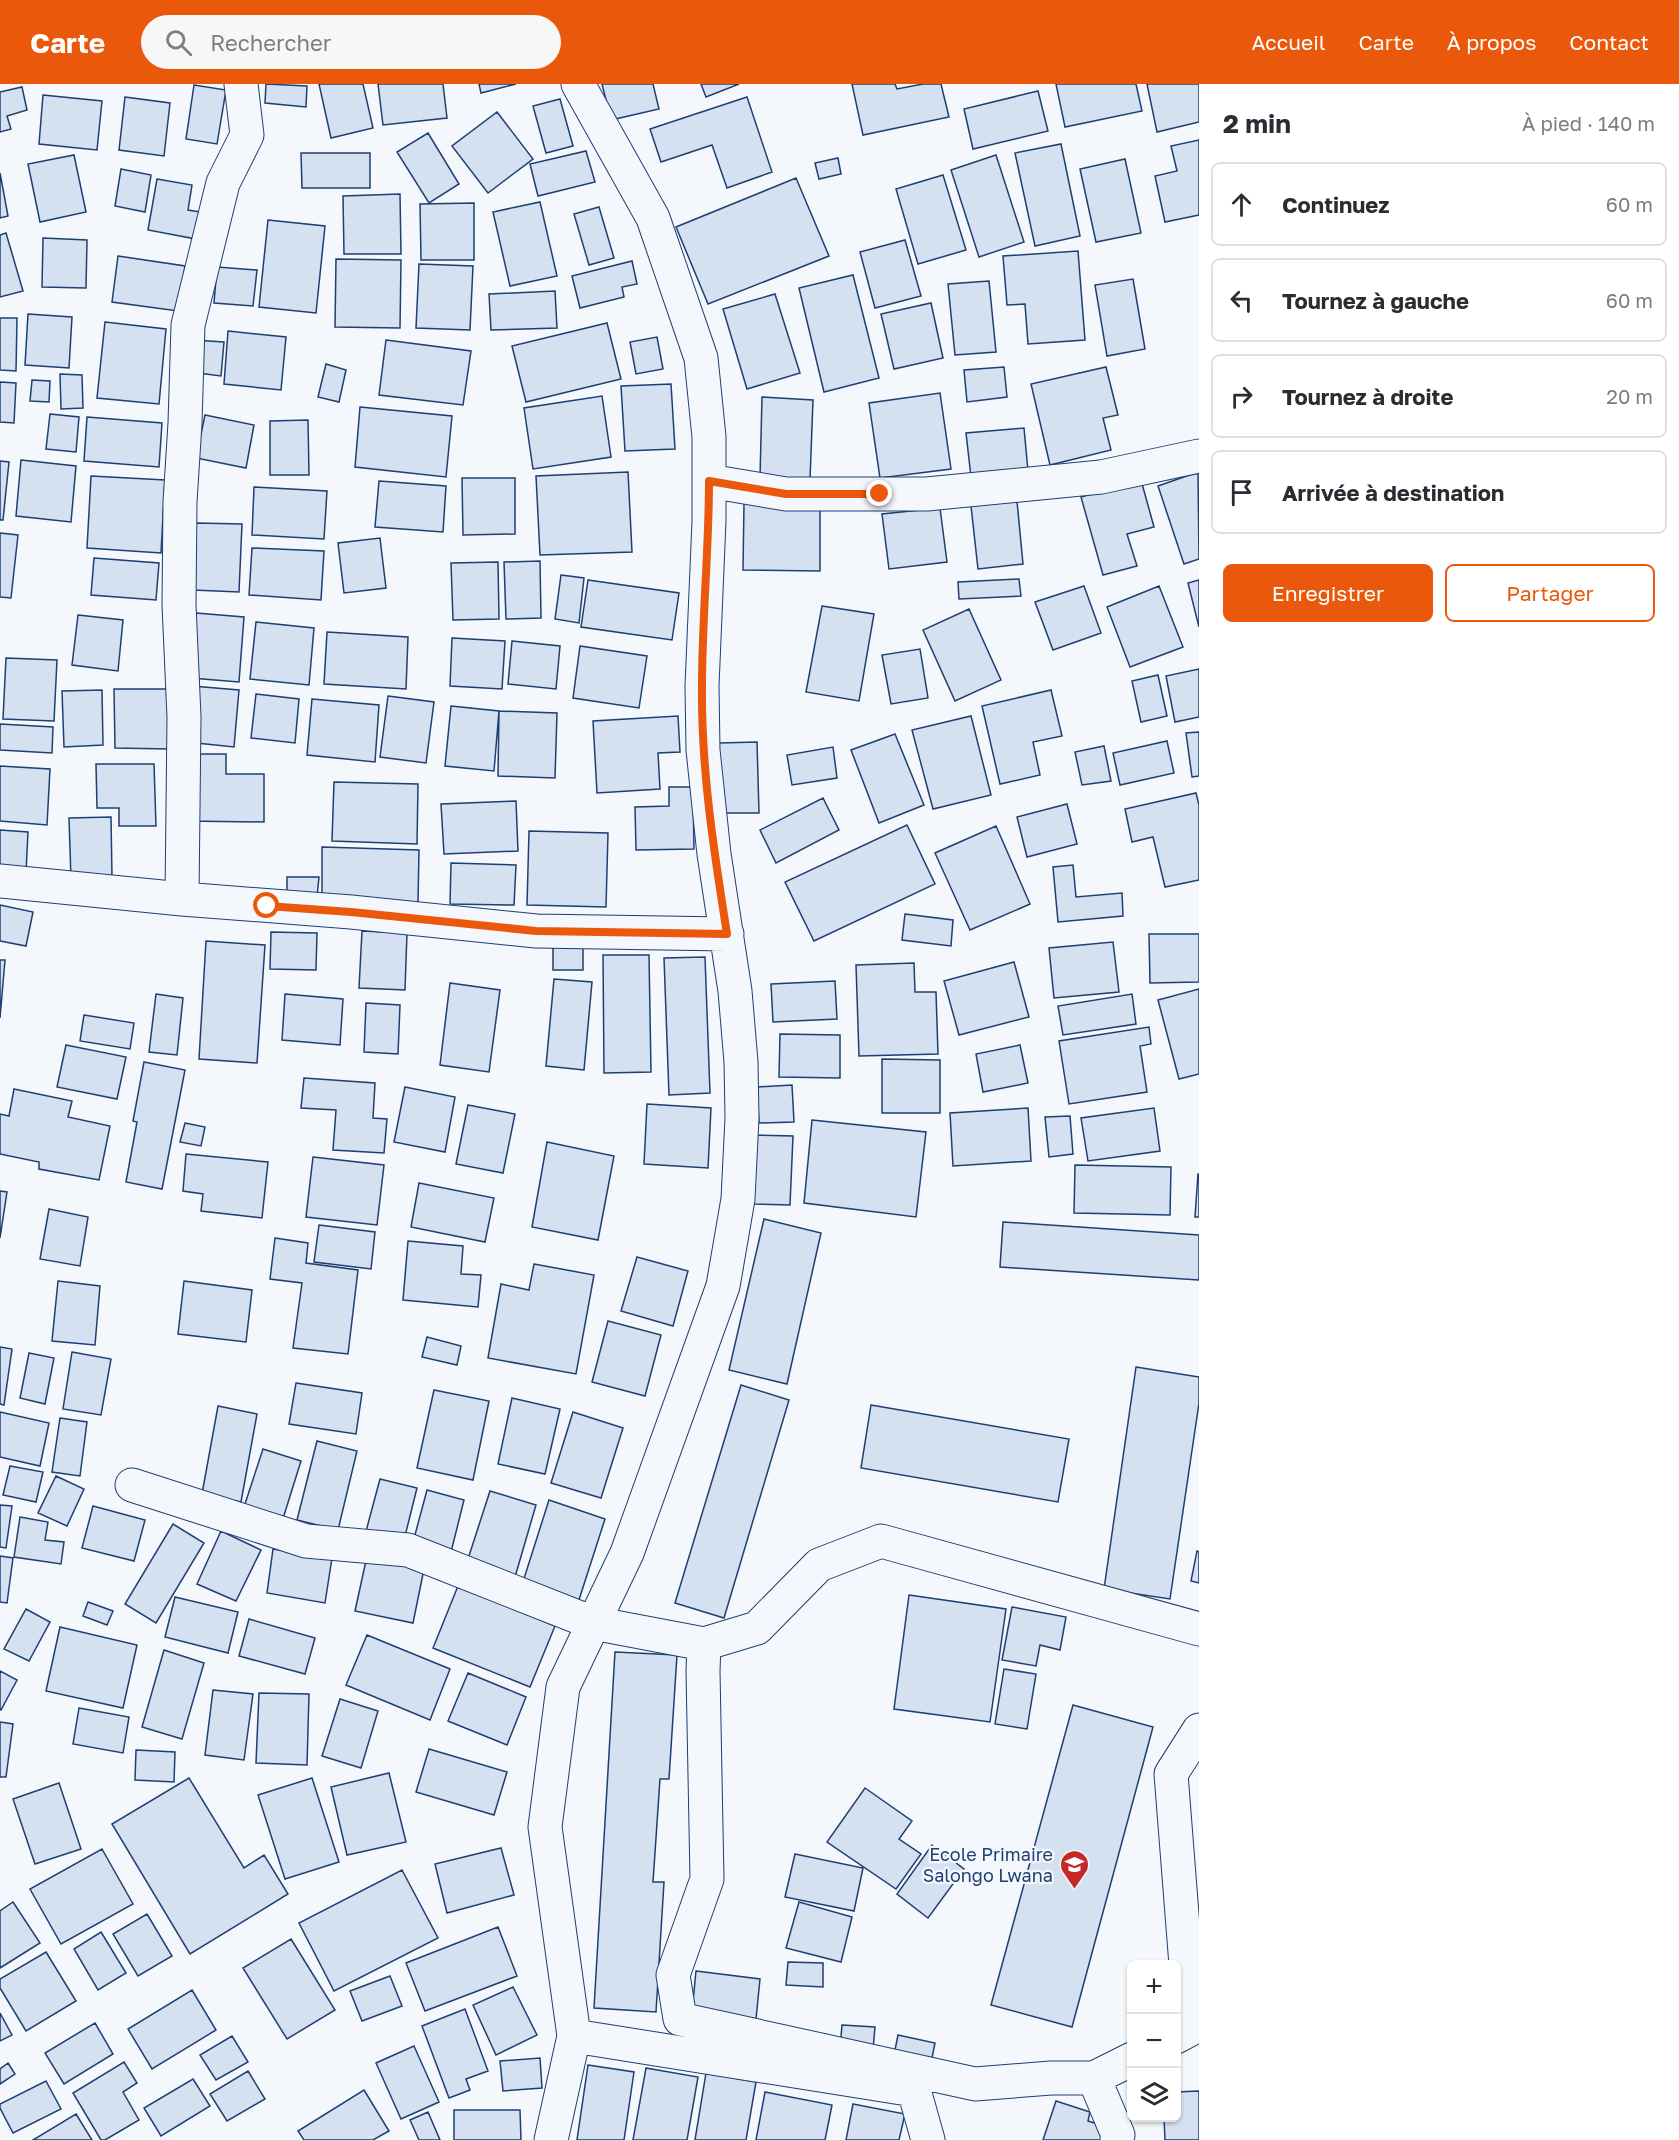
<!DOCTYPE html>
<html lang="fr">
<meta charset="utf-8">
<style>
body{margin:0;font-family:"Golos Text",sans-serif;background:#f7f7f7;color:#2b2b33}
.controls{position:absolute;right:18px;bottom:18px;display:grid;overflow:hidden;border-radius:9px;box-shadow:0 2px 4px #0004}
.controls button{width:54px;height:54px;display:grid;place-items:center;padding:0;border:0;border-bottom:2px solid #e1e1e2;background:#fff;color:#2b2b33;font:30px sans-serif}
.stop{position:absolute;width:18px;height:18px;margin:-14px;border:4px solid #ea580c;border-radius:50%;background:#fff}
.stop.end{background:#ea580c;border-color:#fff;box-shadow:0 2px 6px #0008}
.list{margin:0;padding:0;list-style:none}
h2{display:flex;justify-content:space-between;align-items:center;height:78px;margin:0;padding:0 24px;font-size:26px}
h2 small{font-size:20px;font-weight:400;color:#7c7c81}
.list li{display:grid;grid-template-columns:39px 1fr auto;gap:18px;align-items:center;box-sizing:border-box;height:84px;margin:0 12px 12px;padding:0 12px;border:2px solid #e1e1e2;border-radius:9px}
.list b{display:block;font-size:22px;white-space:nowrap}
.list em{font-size:20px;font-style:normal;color:#7c7c81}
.actions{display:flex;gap:12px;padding:18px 24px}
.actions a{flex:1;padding:14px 0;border:2px solid #ea580c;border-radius:9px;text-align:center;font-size:21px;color:#ea580c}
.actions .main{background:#ea580c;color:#fff}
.icon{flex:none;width:33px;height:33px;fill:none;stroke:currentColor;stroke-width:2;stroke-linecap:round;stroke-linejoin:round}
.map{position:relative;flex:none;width:1199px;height:2056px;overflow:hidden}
header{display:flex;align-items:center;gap:36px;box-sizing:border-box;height:84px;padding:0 30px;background:#ea580c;color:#fff}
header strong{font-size:28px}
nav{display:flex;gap:33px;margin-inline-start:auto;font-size:21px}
.search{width:420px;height:54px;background:#f7f7f7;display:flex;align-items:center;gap:15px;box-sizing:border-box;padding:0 21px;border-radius:33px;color:#7c7c81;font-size:22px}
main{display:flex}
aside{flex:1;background:#fff}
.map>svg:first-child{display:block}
.building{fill:#d5e0f0;stroke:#1d3f73;stroke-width:1.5}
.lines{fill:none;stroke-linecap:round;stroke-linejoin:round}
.minor-casing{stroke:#1d3f73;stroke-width:35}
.minor{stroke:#f4f7fb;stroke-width:33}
.route{stroke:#ea580c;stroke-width:8}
.labels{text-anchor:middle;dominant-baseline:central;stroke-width:4.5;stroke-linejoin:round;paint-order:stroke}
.poi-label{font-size:18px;fill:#1d3f73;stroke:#f4f7fb;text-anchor:end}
</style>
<header>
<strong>Carte</strong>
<div class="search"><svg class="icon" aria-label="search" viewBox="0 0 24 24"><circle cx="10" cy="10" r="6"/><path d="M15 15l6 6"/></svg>Rechercher</div>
<nav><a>Accueil</a><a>Carte</a><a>À propos</a><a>Contact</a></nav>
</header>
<main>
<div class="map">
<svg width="1199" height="2056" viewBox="0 0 1199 2056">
<rect width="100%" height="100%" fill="#f4f7fb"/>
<path class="building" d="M266,0L307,2L306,23L265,19Z
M319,0H363L373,44L331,54Z
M378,0H443L447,34L383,41Z
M479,0H516L481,9Z
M602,0H653L659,25L611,36Z
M701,0H739L706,13Z
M852,0H895L897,5L923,0H941L949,33L863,51Z
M1056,0H1136L1142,27L1065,43Z
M1147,0H1199V38L1157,48Z
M194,1L226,6L217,60L186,55Z
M22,3L27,26L7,32L11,45L0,48V8Z
M1038,7L1048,47L973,65L964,25Z
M43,11L102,17L97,66L39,60Z
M125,13L170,19L164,72L119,66Z
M747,13L772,88L727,104L712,61L661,78L650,45Z
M560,15L573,62L546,69L533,22Z
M497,28L533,75L488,109L452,62Z
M428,49L459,100L429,119L397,68Z
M1199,56V131L1165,138L1155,92L1177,87L1171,62Z
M1061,60L1080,152L1035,162L1015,69Z
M586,67L595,98L538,112L530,80Z
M301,69H370V104H302Z
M74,71L86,128L40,138L28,80Z
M996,71L1024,158L979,173L951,86Z
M838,74L841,90L819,95L815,79Z
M1125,75L1141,149L1096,158L1080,85Z
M121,85L151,91L145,128L115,122Z
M0,89L8,132L0,134Z
M943,91L966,166L918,180L896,105Z
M796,94L829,172L708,220L676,143Z
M157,95L192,101L188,126L201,128L196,155L148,146Z
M400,110L401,170H344L343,112Z
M540,118L557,192L510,202L493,128Z
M474,119V176H421L420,120Z
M599,123L614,174L589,181L574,130Z
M268,136L325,142L316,229L259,223Z
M6,149L23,207L0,213V151Z
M43,154L87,156L86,204L42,203Z
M905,156L921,212L875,224L860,168Z
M1078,167L1085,256L1028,260L1025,220L1007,221L1003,172Z
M118,172L185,182L178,227L112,218Z
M336,175L401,176L400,244L335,243Z
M632,177L637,200L622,203L624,213L580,224L572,192Z
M419,180L473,182L470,246L416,244Z
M217,183L257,186L253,222L214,219Z
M853,191L879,294L824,308L799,204Z
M1133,195L1145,265L1107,272L1095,201Z
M989,197L996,268L955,271L948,200Z
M555,207L557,244L491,246L489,210Z
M775,210L800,289L747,305L723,225Z
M931,219L943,274L894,285L881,230Z
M28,230L72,233L69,284L25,281Z
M0,234H17L16,287L0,286Z
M105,238L166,245L159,320L97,314Z
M607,239L621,295L526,318L512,262Z
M228,247L286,253L281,306L224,300Z
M657,253L663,285L636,290L630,258Z
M193,256L224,258L221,292L190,288Z
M386,256L471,267L463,321L379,311Z
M326,280L346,286L339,318L318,313Z
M1004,283L1007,313L967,318L964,286Z
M1106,283L1118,331L1103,334L1111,366L1050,381L1031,300Z
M60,290L82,291L83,324L61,325Z
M32,296L50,297L49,318L30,317Z
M0,298L16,299L14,339L0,338Z
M671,300L675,365L625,367L621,302Z
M940,309L951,385L880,394L869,319Z
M602,312L611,373L533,385L524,324Z
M762,313L813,316L810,396L760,394Z
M360,323L452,332L446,393L355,383Z
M50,330L79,333L76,368L46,365Z
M205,331L254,341L246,384L196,374Z
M87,333L162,339L159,383L84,377Z
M308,336L309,391H270V337Z
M1024,344L1028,387L971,393L966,349Z
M21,376L76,382L71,438L16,432Z
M0,377L9,378L3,436H0Z
M628,388L632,468L540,471L536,392Z
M1198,388L1199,475L1184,480L1158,402Z
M91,392L165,396L161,469L87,464Z
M462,394H515V450L463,451Z
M1141,396L1154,443L1127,450L1137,482L1103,491L1081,413Z
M379,397L446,402L443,448L375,443Z
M254,403L327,407L324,455L252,451Z
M1017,417L1023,480L978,485L971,422Z
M744,419L820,421V487L743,486Z
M940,424L947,478L889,485L882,430Z
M196,439L242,440L239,508L193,506Z
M0,449L18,451L11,514L0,513Z
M380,454L386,504L344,509L338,459Z
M252,464L324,467L321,516L249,511Z
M94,474L159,479L156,516L91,511Z
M540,477L541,534L506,535L504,478Z
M498,478L499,535L453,536L451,479Z
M561,491L584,494L579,539L555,535Z
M1019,495L1021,512L959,515L958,498Z
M588,496L679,509L672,556L581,543Z
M1199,496V543L1188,499Z
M1084,502L1101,549L1053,566L1035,518Z
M1159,502L1183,563L1130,583L1107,523Z
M822,522L874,530L859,617L806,608Z
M969,525L1001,596L955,617L923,546Z
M196,529L244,533L239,598L191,594Z
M78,531L123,536L118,587L72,581Z
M256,538L314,544L309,601L250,595Z
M327,548L408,553L406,605L324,600Z
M452,554L505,557L502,605L450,602Z
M512,557L560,562L556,605L508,600Z
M580,562L647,572L639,624L573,614Z
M920,565L928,614L891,620L882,571Z
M6,574L57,576L54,637L3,635Z
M1199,585V633L1175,638L1166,592Z
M1158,591L1167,632L1141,638L1132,597Z
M192,602L239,606L234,663L187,658Z
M114,605H169V665L115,664Z
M102,606L103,661L64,663L62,607Z
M1051,606L1062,652L1033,658L1040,691L1000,700L982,622Z
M256,610L299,615L295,659L251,654Z
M388,612L434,618L426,679L380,673Z
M312,615L379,621L375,678L307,671Z
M451,622L499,627L494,687L445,682Z
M499,627L557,629L555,694L498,692Z
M678,632L680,668L658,669L660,705L597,709L593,637Z
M971,632L991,711L933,725L912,646Z
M0,640L53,643L52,669L0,666Z
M1199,648V692L1192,693L1186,649Z
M895,650L924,721L879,739L851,666Z
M1167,657L1174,689L1120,701L1113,669Z
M757,658L759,729H720L719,659Z
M1104,662L1111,697L1082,701L1075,668Z
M833,663L837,694L792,701L787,671Z
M187,670H226V690H264V738L186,737Z
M96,680H154L156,742H119V724H97Z
M0,682L50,685L47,741L0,737Z
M334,698L418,700L417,760L332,757Z
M669,703H693L694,765L636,766L635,723L669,722Z
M1196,709L1199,721V796L1165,803L1153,753L1132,758L1125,725Z
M823,714L839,746L776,779L760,746Z
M516,717L518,767L444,770L441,720Z
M1067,720L1077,760L1027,773L1017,733Z
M111,733L112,794L71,795L69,734Z
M907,741L935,800L814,857L785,798Z
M996,742L1030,820L970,846L935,769Z
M0,746L28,748L26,788L0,786Z
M529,747L608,749L606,823L527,821Z
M322,763L419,766L418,819L322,816Z
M451,779L516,781L514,821L450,820Z
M1073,781L1076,813L1122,809L1123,832L1058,838L1053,783Z
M287,793H319L317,813L287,812Z
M0,821L33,828L26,862L0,857Z
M905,830L953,836L951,862L902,856Z
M362,847L407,849L405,906L359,904Z
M271,848L317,849L316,886L270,885Z
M1149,850H1199V898L1150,899Z
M206,857L265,861L257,979L199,975Z
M1113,858L1119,908L1054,914L1049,864Z
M553,861H583V886H553Z
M603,871H649L651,988L604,989Z
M705,873L710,1009L669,1011L664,874Z
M0,876H5L0,934Z
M1014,878L1029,933L959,951L944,897Z
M914,879L915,908H936L938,970L859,972L856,881Z
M554,895L592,898L584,986L546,982Z
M835,897L837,935L773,938L771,900Z
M450,899L500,906L489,988L440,981Z
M1199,905V990L1179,995L1158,916Z
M156,910L183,914L177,971L149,968Z
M285,910L343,915L340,961L282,956Z
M1132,910L1136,940L1063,951L1058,922Z
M366,919L400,921L398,970L364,968Z
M84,931L134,939L130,965L80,957Z
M1149,943L1151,960L1140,962L1147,1008L1069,1020L1059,957Z
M780,950L840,951V994L779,993Z
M66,961L126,973L117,1015L57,1003Z
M1020,961L1028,999L983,1008L976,970Z
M882,975L940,976V1029H882Z
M144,978L185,986L162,1105L126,1098L137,1038L133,1037Z
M304,994L375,999L373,1034L387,1035L384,1069L333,1066L336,1026L301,1024Z
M792,1001L794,1038L759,1039L757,1003Z
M405,1003L455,1013L445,1068L394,1058Z
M14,1005L72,1017L68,1033L110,1042L99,1096L39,1085V1078L0,1070V1030L9,1032Z
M647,1020L711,1024L708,1084L644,1080Z
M468,1021L515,1030L503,1089L456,1080Z
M1028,1024L1031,1077L953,1082L950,1029Z
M1154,1024L1160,1067L1088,1077L1081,1034Z
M1070,1032L1073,1070L1049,1073L1045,1033Z
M812,1036L926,1048L916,1133L804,1119Z
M185,1039L205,1043L201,1062L180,1058Z
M755,1051L793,1052L790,1121L753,1120Z
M547,1058L614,1072L598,1156L532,1143Z
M186,1070L268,1078L262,1134L201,1127L203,1110L183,1107Z
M313,1073L384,1081L377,1141L306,1133Z
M1075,1081L1171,1083L1170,1131L1074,1129Z
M1198,1090H1199V1133H1195Z
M419,1099L494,1114L485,1158L411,1143Z
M0,1107L7,1108L0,1154Z
M49,1125L88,1133L80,1182L40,1175Z
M764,1135L821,1149L787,1300L729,1286Z
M1003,1138L1199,1151V1196L1000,1183Z
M319,1141L375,1148L371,1185L314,1178Z
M275,1154L308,1159L306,1179L358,1186L348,1270L293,1264L302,1199L270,1195Z
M408,1157L463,1162L461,1190L481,1191L478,1223L403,1216Z
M637,1173L688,1187L673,1242L621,1227Z
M534,1180L594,1191L576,1290L488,1274L501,1200L529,1206Z
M58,1197L100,1202L95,1261L52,1257Z
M184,1197L252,1206L246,1258L178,1250Z
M608,1237L661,1251L645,1312L592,1298Z
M427,1253L461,1262L457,1281L422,1273Z
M0,1263L12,1265L4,1321L0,1320Z
M72,1268L111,1275L101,1331L63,1325Z
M29,1269L54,1274L45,1320L20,1314Z
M1136,1283L1199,1293V1319L1170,1515L1104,1505Z
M296,1299L362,1309L356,1350L289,1340Z
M741,1301L789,1316L724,1534L675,1519Z
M434,1306L489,1317L473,1396L417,1384Z
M512,1314L560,1325L545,1390L498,1380Z
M871,1321L1069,1355L1058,1418L861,1384Z
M218,1322L257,1330L241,1418L202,1410Z
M0,1328L49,1339L40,1382L0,1373Z
M573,1328L623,1344L601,1414L551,1399Z
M60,1334L87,1338L80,1392L52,1388Z
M317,1357L357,1367L338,1446L297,1436Z
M263,1365L301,1377L281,1441L242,1429Z
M10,1382L43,1388L36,1418L3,1411Z
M56,1392L84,1405L67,1442L38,1429Z
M380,1395L417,1404L403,1460L365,1451Z
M427,1406L464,1416L450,1472L412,1462Z
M490,1407L536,1421L515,1493L467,1478Z
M549,1416L605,1435L577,1522L521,1504Z
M0,1421L12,1422L6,1464L0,1463Z
M93,1422L145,1436L134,1477L82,1464Z
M20,1433L48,1438L45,1456L64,1458L61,1480L14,1473Z
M173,1440L204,1459L156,1539L125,1520Z
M221,1447L261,1466L236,1517L197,1500Z
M273,1465L332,1474L325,1519L267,1509Z
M1197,1467L1199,1468V1499L1191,1497Z
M0,1472L13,1474L7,1519L0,1518Z
M367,1472L424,1485L413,1539L355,1527Z
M458,1502L555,1542L530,1603L433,1564Z
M909,1511L1006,1525L990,1638L894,1625Z
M175,1513L238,1528L228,1569L165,1553Z
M88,1518L113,1527L107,1541L83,1532Z
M1012,1523L1066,1533L1060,1566L1040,1561L1036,1582L1002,1576Z
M26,1525L50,1538L29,1577L4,1565Z
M249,1535L315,1554L305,1590L239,1572Z
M60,1543L137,1561L123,1624L46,1607Z
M367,1551L450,1585L430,1636L346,1601Z
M164,1566L204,1579L182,1655L142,1643Z
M615,1568L677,1571L669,1695H660L653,1798H664L656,1928L594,1924Z
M1004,1585L1036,1590L1027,1645L995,1640Z
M0,1587L17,1596L1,1626H0Z
M468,1589L526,1613L507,1661L448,1637Z
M213,1606L253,1610L244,1676L205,1671Z
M259,1609L309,1610L307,1681L256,1679Z
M340,1615L378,1627L361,1684L322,1672Z
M1073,1621L1153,1643L1072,1943L991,1921Z
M79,1624L129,1633L123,1669L73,1660Z
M0,1638L13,1640L6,1693H0Z
M429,1665L507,1688L494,1731L416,1708Z
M136,1666L175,1668L174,1698L135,1696Z
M389,1689L406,1758L347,1771L331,1703Z
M189,1694L244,1784L264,1771L288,1810L190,1870L112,1740Z
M312,1694L339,1778L285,1795L258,1711Z
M59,1699L81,1765L35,1780L13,1715Z
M865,1704L912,1737L899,1755L921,1770L896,1805L827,1758Z
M932,1761L964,1785L928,1834L897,1810Z
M501,1764L514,1811L447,1829L435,1780Z
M102,1765L133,1820L61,1860L30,1805Z
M795,1770L863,1784L854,1827L785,1813Z
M402,1786L438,1854L334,1907L299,1839Z
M13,1818L40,1859L0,1884V1827Z
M799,1818L852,1833L841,1878L786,1864Z
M147,1830L172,1872L138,1892L113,1850Z
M498,1843L517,1892L425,1927L406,1879Z
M101,1848L126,1889L98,1906L74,1865Z
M291,1855L335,1926L287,1955L243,1884Z
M46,1868L76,1917L26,1947L0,1904V1895Z
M788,1878L823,1879V1903L786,1901Z
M696,1887L760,1895L756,1935L692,1928Z
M390,1892L402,1922L362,1937L350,1907Z
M513,1903L537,1951L496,1971L473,1921Z
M192,1906L216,1946L152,1985L128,1945Z
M465,1925L488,1987L466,1995L470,2006L449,2014L422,1942Z
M0,1929L12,1951L0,1957Z
M95,1939L113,1970L64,2000L45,1969Z
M842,1941L875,1943L873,1966L840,1964Z
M898,1951L935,1959L930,1984L893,1976Z
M232,1952L248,1978L216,1996L200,1971Z
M414,1962L439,2018L401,2035L376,1979Z
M540,1974L542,2004L503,2007L500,1977Z
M124,1978L137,1999L123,2008L139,2036L105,2056H101L73,2009Z
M8,1979L15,1990L0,2000V1985Z
M588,1981L634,1988L624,2056H577Z
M646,1984L698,1993L687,2056H633Z
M248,1987L265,2015L227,2037L210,2010Z
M706,1989L756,1998L746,2056H695Z
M193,1995L210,2022L161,2052L144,2024Z
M46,1997L61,2025L13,2049L0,2024V2020Z
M364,2006L389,2047L373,2056H304L298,2047Z
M1199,2007V2056H1165L1164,2034H1176V2008Z
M765,2008L832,2021L825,2056H756Z
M1056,2017L1090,2028L1088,2037L1107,2043L1103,2056H1043Z
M853,2020L905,2030L899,2056H846Z
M454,2026H520L521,2056H454Z
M428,2028L440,2056H419L410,2036Z
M76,2030L92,2056H33Z"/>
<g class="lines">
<defs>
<path id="minor" d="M709,397L786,410H927L1101,393L1199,372
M0,797L182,815L351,828L536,847L727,850
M182,815L184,633L179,521L180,418L185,339L188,241L223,99L247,51L241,0
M132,1401L306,1457L408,1466L593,1539L704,1560L757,1544L819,1481L881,1457L1199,1545
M704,1560L703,1587L707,1795L673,1891L680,1935L975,2000L1051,1994H1094L1118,2051L1117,2056
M574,1952L914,2006L928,2056
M1176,1953L1191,1945L1171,1690L1199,1646
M1094,1994L1132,1975
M551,2056L574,1952L545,1743L563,1603L627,1469L723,1202L738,1115L742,1034L741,978L735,907L714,770L703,666L702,602L709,437V353L701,274L653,134L578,0"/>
</defs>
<use href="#minor" class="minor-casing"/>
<use href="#minor" class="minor"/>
</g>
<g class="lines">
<path class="route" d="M267,822L351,828L536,847L727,850C714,768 701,685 702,602C702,534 709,466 709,397L786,410H880"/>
</g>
<defs>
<symbol id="school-pin" viewBox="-11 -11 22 30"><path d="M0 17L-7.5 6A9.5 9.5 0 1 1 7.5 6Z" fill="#c62828" stroke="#f4f7fb"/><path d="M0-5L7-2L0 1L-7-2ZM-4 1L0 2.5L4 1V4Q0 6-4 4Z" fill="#fff"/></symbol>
</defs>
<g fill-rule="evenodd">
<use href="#school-pin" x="1058" y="1764" width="33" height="45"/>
</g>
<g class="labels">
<g class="poi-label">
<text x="1053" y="1770">Ecole Primaire<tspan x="1053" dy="21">Salongo Lwana</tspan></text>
</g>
</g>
</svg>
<div class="controls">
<button>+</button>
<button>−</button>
<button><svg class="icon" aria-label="layers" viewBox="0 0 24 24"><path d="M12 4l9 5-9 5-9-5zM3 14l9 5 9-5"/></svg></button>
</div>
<div class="stop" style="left:267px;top:822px"></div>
<div class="stop end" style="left:880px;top:410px"></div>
</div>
<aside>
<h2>2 min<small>À pied · 140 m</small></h2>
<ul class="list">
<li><svg class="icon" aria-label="ahead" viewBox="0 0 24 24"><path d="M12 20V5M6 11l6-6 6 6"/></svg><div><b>Continuez</b></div><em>60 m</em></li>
<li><svg class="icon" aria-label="left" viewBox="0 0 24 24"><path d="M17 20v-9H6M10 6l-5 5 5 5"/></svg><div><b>Tournez à gauche</b></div><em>60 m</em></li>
<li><svg class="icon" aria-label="right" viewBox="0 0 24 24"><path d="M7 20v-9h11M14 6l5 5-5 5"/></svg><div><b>Tournez à droite</b></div><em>20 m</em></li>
<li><svg class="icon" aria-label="arrive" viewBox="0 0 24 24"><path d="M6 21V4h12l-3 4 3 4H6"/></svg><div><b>Arrivée à destination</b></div></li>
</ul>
<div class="actions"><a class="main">Enregistrer</a><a>Partager</a></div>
</aside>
</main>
